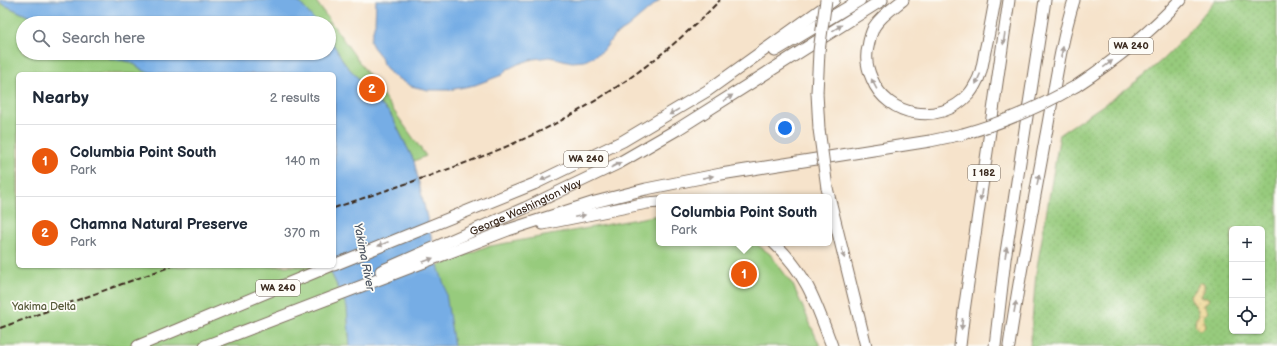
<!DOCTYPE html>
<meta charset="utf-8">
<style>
body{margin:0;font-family:"Balsamiq Sans",sans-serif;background:#f6f6f7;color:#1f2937}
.controls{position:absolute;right:12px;bottom:12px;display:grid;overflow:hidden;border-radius:6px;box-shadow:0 1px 3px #0004}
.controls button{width:36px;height:36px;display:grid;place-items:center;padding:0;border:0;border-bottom:1px solid #e0e1e3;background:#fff;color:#1f2937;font:20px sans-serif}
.you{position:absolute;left:785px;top:128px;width:14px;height:14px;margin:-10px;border:3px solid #fff;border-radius:50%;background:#1a73e8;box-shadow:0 0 0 6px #1a73e833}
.badge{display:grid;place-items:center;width:26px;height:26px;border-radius:50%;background:#ea580c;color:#fff;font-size:13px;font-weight:700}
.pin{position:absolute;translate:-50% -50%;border:2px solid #fff;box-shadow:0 1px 4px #0006}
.popup{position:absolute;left:656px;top:194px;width:176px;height:52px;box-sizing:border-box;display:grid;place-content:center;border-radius:6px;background:#fff;filter:drop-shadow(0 1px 3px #0005);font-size:13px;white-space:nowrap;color:#747a83}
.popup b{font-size:15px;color:#1f2937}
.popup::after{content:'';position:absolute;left:50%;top:100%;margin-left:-8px;border:8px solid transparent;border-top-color:#fff}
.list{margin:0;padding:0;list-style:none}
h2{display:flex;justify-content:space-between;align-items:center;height:52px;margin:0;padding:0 16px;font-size:17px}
h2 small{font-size:13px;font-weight:400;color:#747a83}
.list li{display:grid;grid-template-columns:26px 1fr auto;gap:12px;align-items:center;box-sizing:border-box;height:72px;padding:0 16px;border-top:1px solid #e0e1e3}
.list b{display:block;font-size:15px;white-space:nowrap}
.list p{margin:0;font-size:13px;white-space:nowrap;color:#747a83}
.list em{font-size:13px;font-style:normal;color:#747a83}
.icon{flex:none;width:22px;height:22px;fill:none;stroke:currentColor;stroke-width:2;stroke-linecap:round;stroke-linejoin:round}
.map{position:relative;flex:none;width:1277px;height:346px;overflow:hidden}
.search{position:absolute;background:#fff;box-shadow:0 1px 3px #0004;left:16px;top:16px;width:320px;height:44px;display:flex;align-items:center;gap:10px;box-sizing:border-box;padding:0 14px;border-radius:22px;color:#747a83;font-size:15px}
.panel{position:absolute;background:#fff;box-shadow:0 1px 3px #0004;left:16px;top:72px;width:320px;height:196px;border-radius:6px}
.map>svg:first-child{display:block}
.grass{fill:url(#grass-dots);stroke:#697a4e;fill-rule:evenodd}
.sand{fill:url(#sand-dots);stroke:#94825e}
.park{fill:#97cb7d;stroke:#697a4e}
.water{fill:#76ade5;stroke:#586c82}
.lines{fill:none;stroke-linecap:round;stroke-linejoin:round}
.highway-casing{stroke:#7c6b5b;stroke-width:13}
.highway{stroke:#fff;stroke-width:11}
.rail{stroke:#3b2a1e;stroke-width:2;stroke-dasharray:6 3;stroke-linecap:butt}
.highway-bridge-casing{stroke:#7c6b5b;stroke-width:13;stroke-linecap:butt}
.highway-bridge{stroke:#fff;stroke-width:11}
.oneway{fill:#a79f9a}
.labels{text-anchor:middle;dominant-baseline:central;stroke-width:3.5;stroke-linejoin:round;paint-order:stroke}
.shield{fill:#fdfcf7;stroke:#75695f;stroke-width:1}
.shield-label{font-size:10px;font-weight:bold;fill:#3b2a1e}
.street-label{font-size:11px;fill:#3b2a1e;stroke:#fdfcf7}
.park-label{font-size:11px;fill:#575a3a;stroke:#fdfcf7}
.water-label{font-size:12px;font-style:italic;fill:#505864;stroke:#fdfcf7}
</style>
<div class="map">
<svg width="1277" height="346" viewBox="0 0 1277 346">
<defs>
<pattern id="grass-dots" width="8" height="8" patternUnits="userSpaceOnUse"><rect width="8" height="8" fill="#97cb7d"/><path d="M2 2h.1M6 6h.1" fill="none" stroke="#83ae6c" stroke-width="1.8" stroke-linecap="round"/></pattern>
<pattern id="sand-dots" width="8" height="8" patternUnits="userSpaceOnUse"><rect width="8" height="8" fill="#eeda9e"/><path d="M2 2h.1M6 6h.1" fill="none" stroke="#cdbb88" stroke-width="1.8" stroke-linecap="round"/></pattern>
</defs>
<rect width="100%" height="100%" fill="#fdfcf7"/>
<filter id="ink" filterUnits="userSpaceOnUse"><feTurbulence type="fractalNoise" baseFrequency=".025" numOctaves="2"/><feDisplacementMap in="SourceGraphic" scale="8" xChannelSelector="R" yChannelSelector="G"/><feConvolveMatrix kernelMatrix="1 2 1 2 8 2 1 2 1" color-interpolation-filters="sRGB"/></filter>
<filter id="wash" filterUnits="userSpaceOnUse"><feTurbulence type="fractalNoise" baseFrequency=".012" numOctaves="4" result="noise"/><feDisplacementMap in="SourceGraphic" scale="16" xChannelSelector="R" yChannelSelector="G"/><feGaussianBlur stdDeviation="0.9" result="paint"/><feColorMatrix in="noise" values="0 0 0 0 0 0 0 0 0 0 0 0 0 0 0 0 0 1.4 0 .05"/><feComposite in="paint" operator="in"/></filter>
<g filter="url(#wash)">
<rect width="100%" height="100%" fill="#f6e3cb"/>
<path class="grass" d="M1215,0H1277V346H1030L1036,273L1060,134C1094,111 1131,88 1162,60C1181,42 1198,21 1215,0ZM1232,229H1262V331H1232Z"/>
<path class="sand" d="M1201,282L1204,283V290L1201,296V297H1207L1209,300L1204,305L1208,312L1203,317L1205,327L1203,329L1200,330L1195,326L1196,318L1199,315C1197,304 1191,303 1190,295L1195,291L1199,283Z"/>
<path class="park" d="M290,0H315L426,156L414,161L390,113L375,100L358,78L345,64L329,37V23H317Z
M0,3L43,23H23V53H99L109,58L131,62L144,71L158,74H18V266H328L347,307L350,346H0Z
M659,215V243H755L770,254L793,285L820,346H454L438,266L485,247Z"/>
<path class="water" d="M0,0H290L300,3L317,23H43L0,3Z
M376,0H660L627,28L614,36L603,51L585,61L572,62L550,57L533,59L518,64L506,70L502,75L475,85L449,90H428L411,86L392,75L383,64L381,57L373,47L370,41L375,23Z
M329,37L345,64L358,78L375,100L390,113L414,161L438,266L445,287L454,346H350L347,307L328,266H334V74H158L144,71L131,62L109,58L99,53H329Z"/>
</g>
<g filter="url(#ink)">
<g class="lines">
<defs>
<g id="highway">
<path d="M903,0C893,8 881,16 874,27C871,33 869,40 868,47C865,58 867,68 872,79C887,117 940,126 968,95C971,92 974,87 976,83C982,74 983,61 985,51C989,34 992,17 995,0"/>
<path d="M775,51L860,0"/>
<path d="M1076,86C1114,61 1149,34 1180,0"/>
<path d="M817,93L819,129"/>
<path d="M827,188L866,346"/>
<path d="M543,224L647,203L659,202"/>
<path d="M774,243C808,275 816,304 832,346"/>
<path d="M334,265L534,184L623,141L707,91L834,0"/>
<path id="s1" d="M381,271L525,208L619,163L678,129L882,0"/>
<path d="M138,346L330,266"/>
<path d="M205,346L508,230L595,202L646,189L721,174L930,141L963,134"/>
<path d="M960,346L964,311L1009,0"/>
<path d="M995,346L1005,259L1045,0"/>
<path d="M1009,346C1019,277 1033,208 1045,140C1054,93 1060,45 1074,0"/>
</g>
</defs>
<use href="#highway" class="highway-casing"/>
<use href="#highway" class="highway"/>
<path class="rail" d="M334,208C395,187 458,168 517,142C592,109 663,60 720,0
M0,328L172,266"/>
<defs>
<path id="highway-bridge" d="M817,93L819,51L826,0
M819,129L827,188
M963,134C1003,123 1040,107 1076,86"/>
</defs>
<use href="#highway-bridge" class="highway-bridge-casing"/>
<use href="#highway-bridge" class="highway-bridge"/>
</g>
<defs><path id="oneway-solid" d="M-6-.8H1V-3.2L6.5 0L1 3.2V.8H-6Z"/></defs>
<g class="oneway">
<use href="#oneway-solid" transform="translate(837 28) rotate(-32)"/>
<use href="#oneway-solid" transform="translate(1004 39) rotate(98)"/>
<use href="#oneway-solid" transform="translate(1062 52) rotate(-79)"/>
<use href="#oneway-solid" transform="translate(1108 64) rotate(-37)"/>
<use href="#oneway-solid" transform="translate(978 79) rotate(114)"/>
<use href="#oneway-solid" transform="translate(874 84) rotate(-118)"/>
<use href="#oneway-solid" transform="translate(728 98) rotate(-33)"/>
<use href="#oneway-solid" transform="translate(674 112) rotate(149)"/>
<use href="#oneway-solid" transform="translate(616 165) rotate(-27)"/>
<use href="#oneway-solid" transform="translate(708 177) rotate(-11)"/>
<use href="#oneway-solid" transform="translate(546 178) rotate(155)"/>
<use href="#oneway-solid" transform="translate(1038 180) rotate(-79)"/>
<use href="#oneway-solid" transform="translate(981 195) rotate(98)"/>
<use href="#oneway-solid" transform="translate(580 216) rotate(-12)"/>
<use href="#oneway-solid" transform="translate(383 244) rotate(158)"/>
<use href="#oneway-solid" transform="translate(1006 252) rotate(-81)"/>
<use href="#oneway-solid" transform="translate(843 253) rotate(76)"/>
<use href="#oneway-solid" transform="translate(428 260) rotate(-21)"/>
<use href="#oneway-solid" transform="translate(1015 307) rotate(-80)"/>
<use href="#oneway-solid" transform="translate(962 324) rotate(95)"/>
</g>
</g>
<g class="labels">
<g class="shield">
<rect x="1109" y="38" width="44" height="16" rx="3"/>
<rect x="564" y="151" width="44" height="16" rx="3"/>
<rect x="968" y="165" width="32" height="16" rx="3"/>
<rect x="256" y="280" width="44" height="16" rx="3"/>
</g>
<g class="shield-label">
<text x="1131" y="46">WA 240</text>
<text x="586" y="159">WA 240</text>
<text x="984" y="173">I 182</text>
<text x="278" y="288">WA 240</text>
</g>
<g class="street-label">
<text stroke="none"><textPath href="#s1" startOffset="158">George Washington Way</textPath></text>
</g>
<g class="park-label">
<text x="44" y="306">Yakima Delta</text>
</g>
<g class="water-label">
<text transform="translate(364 257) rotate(79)">Yakima River</text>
</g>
</g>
</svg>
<div class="controls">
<button>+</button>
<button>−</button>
<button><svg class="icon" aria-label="locate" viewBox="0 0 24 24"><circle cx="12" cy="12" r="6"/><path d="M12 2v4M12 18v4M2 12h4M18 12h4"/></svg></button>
</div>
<div class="you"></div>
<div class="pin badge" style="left:744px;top:274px">1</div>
<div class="popup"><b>Columbia Point South</b>Park</div>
<div class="pin badge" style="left:372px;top:89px">2</div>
<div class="search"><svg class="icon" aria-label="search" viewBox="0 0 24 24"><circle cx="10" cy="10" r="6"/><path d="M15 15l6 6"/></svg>Search here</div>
<section class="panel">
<h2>Nearby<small>2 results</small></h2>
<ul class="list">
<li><span class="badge">1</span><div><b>Columbia Point South</b><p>Park</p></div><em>140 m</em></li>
<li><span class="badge">2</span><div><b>Chamna Natural Preserve</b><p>Park</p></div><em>370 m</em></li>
</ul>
</section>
</div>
